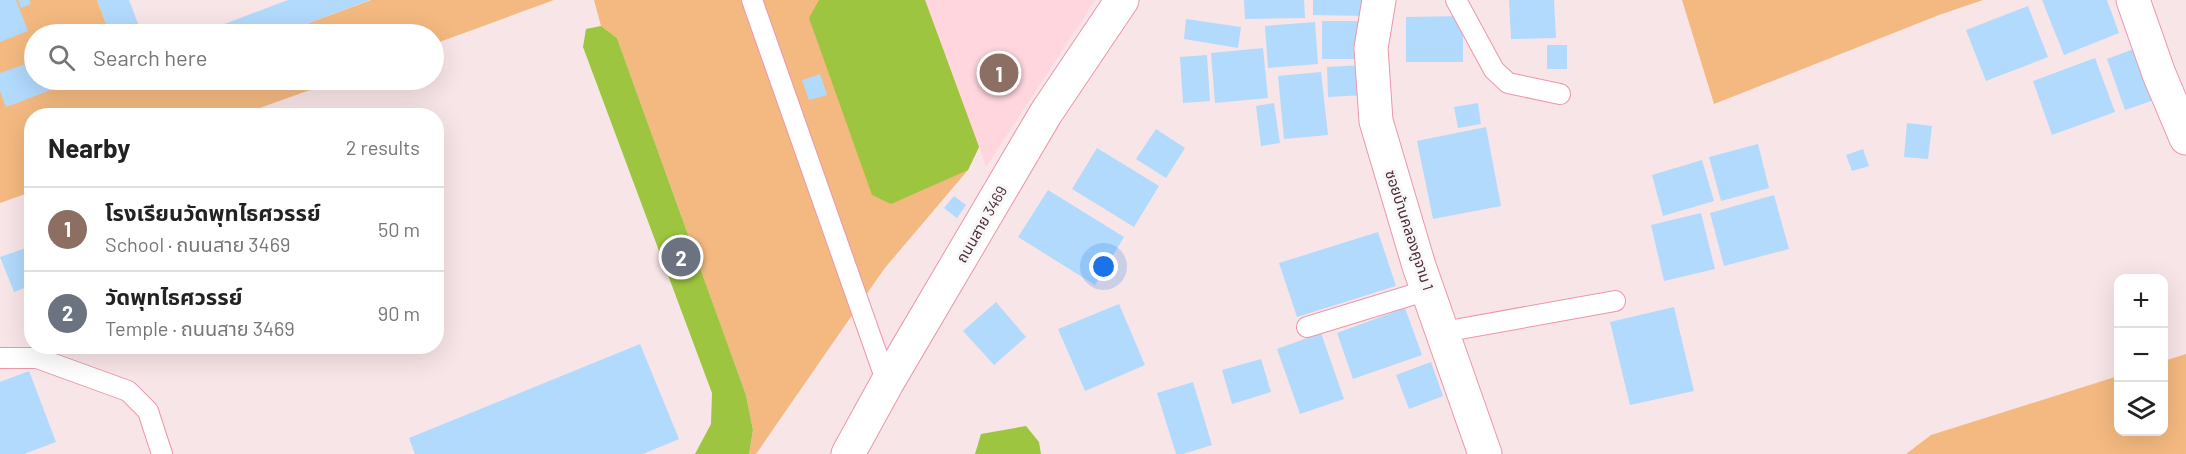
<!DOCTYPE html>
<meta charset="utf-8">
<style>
body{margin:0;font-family:Barlow,"Noto Sans Thai",sans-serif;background:#f2f2f2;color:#222}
.controls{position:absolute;right:18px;bottom:18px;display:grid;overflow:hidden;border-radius:12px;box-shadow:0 6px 24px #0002}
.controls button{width:54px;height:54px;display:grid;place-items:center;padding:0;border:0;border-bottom:2px solid #e0e0e0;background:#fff;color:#222;font:30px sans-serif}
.you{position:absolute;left:1104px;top:267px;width:21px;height:21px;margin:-15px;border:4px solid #fff;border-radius:50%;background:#1a73e8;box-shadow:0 0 0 9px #1a73e833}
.badge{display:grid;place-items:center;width:39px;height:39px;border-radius:50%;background:#2563eb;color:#fff;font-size:20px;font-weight:700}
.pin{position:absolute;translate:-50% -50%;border:3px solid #fff;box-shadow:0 2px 6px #0006}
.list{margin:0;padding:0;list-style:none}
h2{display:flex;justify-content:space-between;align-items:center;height:78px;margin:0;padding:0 24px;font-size:26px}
h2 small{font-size:20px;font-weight:400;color:#767676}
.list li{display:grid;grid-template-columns:39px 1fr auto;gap:18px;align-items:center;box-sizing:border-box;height:84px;padding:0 24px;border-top:2px solid #e0e0e0}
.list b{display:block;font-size:22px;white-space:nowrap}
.list p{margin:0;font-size:20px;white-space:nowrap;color:#767676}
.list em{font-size:20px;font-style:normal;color:#767676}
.icon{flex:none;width:33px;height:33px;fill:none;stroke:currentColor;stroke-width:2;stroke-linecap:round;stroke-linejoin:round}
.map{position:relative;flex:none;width:2186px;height:454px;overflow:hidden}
.search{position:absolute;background:#fff;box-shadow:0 6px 24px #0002;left:24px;top:24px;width:420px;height:66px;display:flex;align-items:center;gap:15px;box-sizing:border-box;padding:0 21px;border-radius:33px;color:#767676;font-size:22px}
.panel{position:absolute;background:#fff;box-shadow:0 6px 24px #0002;left:24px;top:108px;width:420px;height:246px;border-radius:24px}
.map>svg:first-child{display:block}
.built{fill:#ffd6de}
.green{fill:#f4b980}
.water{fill:#9dc540}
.building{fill:#b2dafc}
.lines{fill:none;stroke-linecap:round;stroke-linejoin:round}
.service-casing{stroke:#ec96ab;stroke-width:22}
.minor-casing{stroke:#ec96ab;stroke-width:35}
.tertiary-casing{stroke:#ec96ab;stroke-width:35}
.service{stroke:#fff;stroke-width:20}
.minor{stroke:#fff;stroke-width:33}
.tertiary{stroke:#fff;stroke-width:33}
.labels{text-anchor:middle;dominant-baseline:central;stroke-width:6;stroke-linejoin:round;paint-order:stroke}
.street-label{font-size:15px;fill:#4e2b34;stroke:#f7f7f7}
</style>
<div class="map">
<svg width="2186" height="454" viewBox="0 0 2186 454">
<rect width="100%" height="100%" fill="#f8e5e8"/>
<path class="built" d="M925,0H1095L986,167L979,147Z"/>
<path class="green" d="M0,0H97L110,34H34V80H128L132,90L161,80H338L240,115L32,116L31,192L0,203Z
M371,0H554L434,44V34H279Z
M594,0H925L979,147L968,170L884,269L756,454H749L753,430L746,395L617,38L601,26Z
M1682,0H1983L1939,15L1714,104Z
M2186,354V454H1906L1931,435L2118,376V432H2164V361Z"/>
<path class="water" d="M819,0H925L979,147L968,170L891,204L872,195L809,18Z
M601,26L617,38L746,395L753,430L749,454H695L711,424L712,393L583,47L586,29Z
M1026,426L1039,442L1041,454H975L981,434Z"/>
<path class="building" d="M0,0H16L28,31L0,42Z
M18,0H29L31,4L21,8Z
M97,0H129L142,34H110Z
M288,0H370L279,34H198Z
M1244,0H1304L1305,18L1245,19Z
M1313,0H1367L1366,16L1313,15Z
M1509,0H1554L1556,38L1511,39Z
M2042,0H2107L2119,33L2064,55Z
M2028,6L2048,57L1986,81L1966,30Z
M1463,16V62H1406V17Z
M1186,19L1241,27L1238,48L1184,39Z
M1322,21H1359V59H1322Z
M1315,22L1318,64L1268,68L1265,26Z
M1547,45H1567V69H1547Z
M2139,47L2157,99L2125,110L2107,59Z
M1263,48L1268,98L1215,103L1211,53Z
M1207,55L1210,101L1183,103L1180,57Z
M2095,58L2115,112L2052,135L2033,81Z
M34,61V80H56L59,87L6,107L0,91V73Z
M1363,65L1365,95L1328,97L1327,67Z
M1321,72L1328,135L1284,139L1278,76Z
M820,74L827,95L809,100L802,80Z
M128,80H160L132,90Z
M1274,103L1280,143L1261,146L1256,106Z
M1478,103L1481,124L1458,128L1454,107Z
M1907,123L1932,126L1928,159L1904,157Z
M1486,127L1501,206L1433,219L1417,141Z
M1156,129L1185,148L1166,178L1136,159Z
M1758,144L1769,188L1721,201L1709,157Z
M1097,148L1159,186L1134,227L1072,189Z
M1863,149L1869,166L1852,171L1846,155Z
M1702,160L1714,201L1663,216L1652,175Z
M1048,190L1124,237L1095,285L1018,237Z
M1774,195L1789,249L1724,266L1710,213Z
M954,196L966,205L957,218L944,208Z
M1701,213L1715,269L1664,281L1651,225Z
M1378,232L1396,286L1297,317L1279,263Z
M32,246V285L14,292L0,257Z
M996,302L1026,337L994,365L963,331Z
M1119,304L1145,365L1085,391L1058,329Z
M1674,307L1694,391L1630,405L1610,322Z
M1405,308L1422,355L1353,379L1337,333Z
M1321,333L1344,399L1300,414L1277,349Z
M640,344L679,439L643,454H415L409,438Z
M1261,359L1271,392L1232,404L1222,370Z
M1431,362L1443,396L1409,409L1396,375Z
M29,371L56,442L24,454H0V382Z
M1193,382L1212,445L1183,454H1176L1157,393Z"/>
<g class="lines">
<defs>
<path id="service" d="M752,0L887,383
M1456,0L1494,70L1508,83L1560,94
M1307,327L1428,290
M1443,332L1615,301
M0,358H37L128,391L148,411L162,454"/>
<path id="minor" d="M1379,0L1371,48L1376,121L1419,266L1485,454
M2133,0L2159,74L2186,138"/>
<path id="tertiary" d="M848,454L887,383L1046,113L1122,0"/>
</defs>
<use href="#service" class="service-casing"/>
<use href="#minor" class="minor-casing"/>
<use href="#tertiary" class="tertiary-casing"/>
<use href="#service" class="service"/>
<use href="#minor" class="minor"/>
<use href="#tertiary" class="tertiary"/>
</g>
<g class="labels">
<g class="street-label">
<text transform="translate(981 224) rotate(-60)">ถนนสาย 3469</text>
<text transform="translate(1410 230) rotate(72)">ซอยบ้านคลองคูจาม 1</text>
</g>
</g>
</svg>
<div class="controls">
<button>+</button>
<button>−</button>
<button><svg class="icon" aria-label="layers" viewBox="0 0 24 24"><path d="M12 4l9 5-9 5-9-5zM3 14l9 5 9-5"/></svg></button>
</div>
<div class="you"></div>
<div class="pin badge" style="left:999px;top:73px;background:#8d6e63">1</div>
<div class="pin badge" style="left:681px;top:257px;background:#6b7280">2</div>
<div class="search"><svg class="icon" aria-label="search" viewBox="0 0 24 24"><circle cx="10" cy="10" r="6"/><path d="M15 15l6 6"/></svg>Search here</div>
<section class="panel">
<h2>Nearby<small>2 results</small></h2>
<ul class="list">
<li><span class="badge" style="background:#8d6e63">1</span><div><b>โรงเรียนวัดพุทไธศวรรย์</b><p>School · ถนนสาย 3469</p></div><em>50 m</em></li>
<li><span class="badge" style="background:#6b7280">2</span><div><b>วัดพุทไธศวรรย์</b><p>Temple · ถนนสาย 3469</p></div><em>90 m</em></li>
</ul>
</section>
</div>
